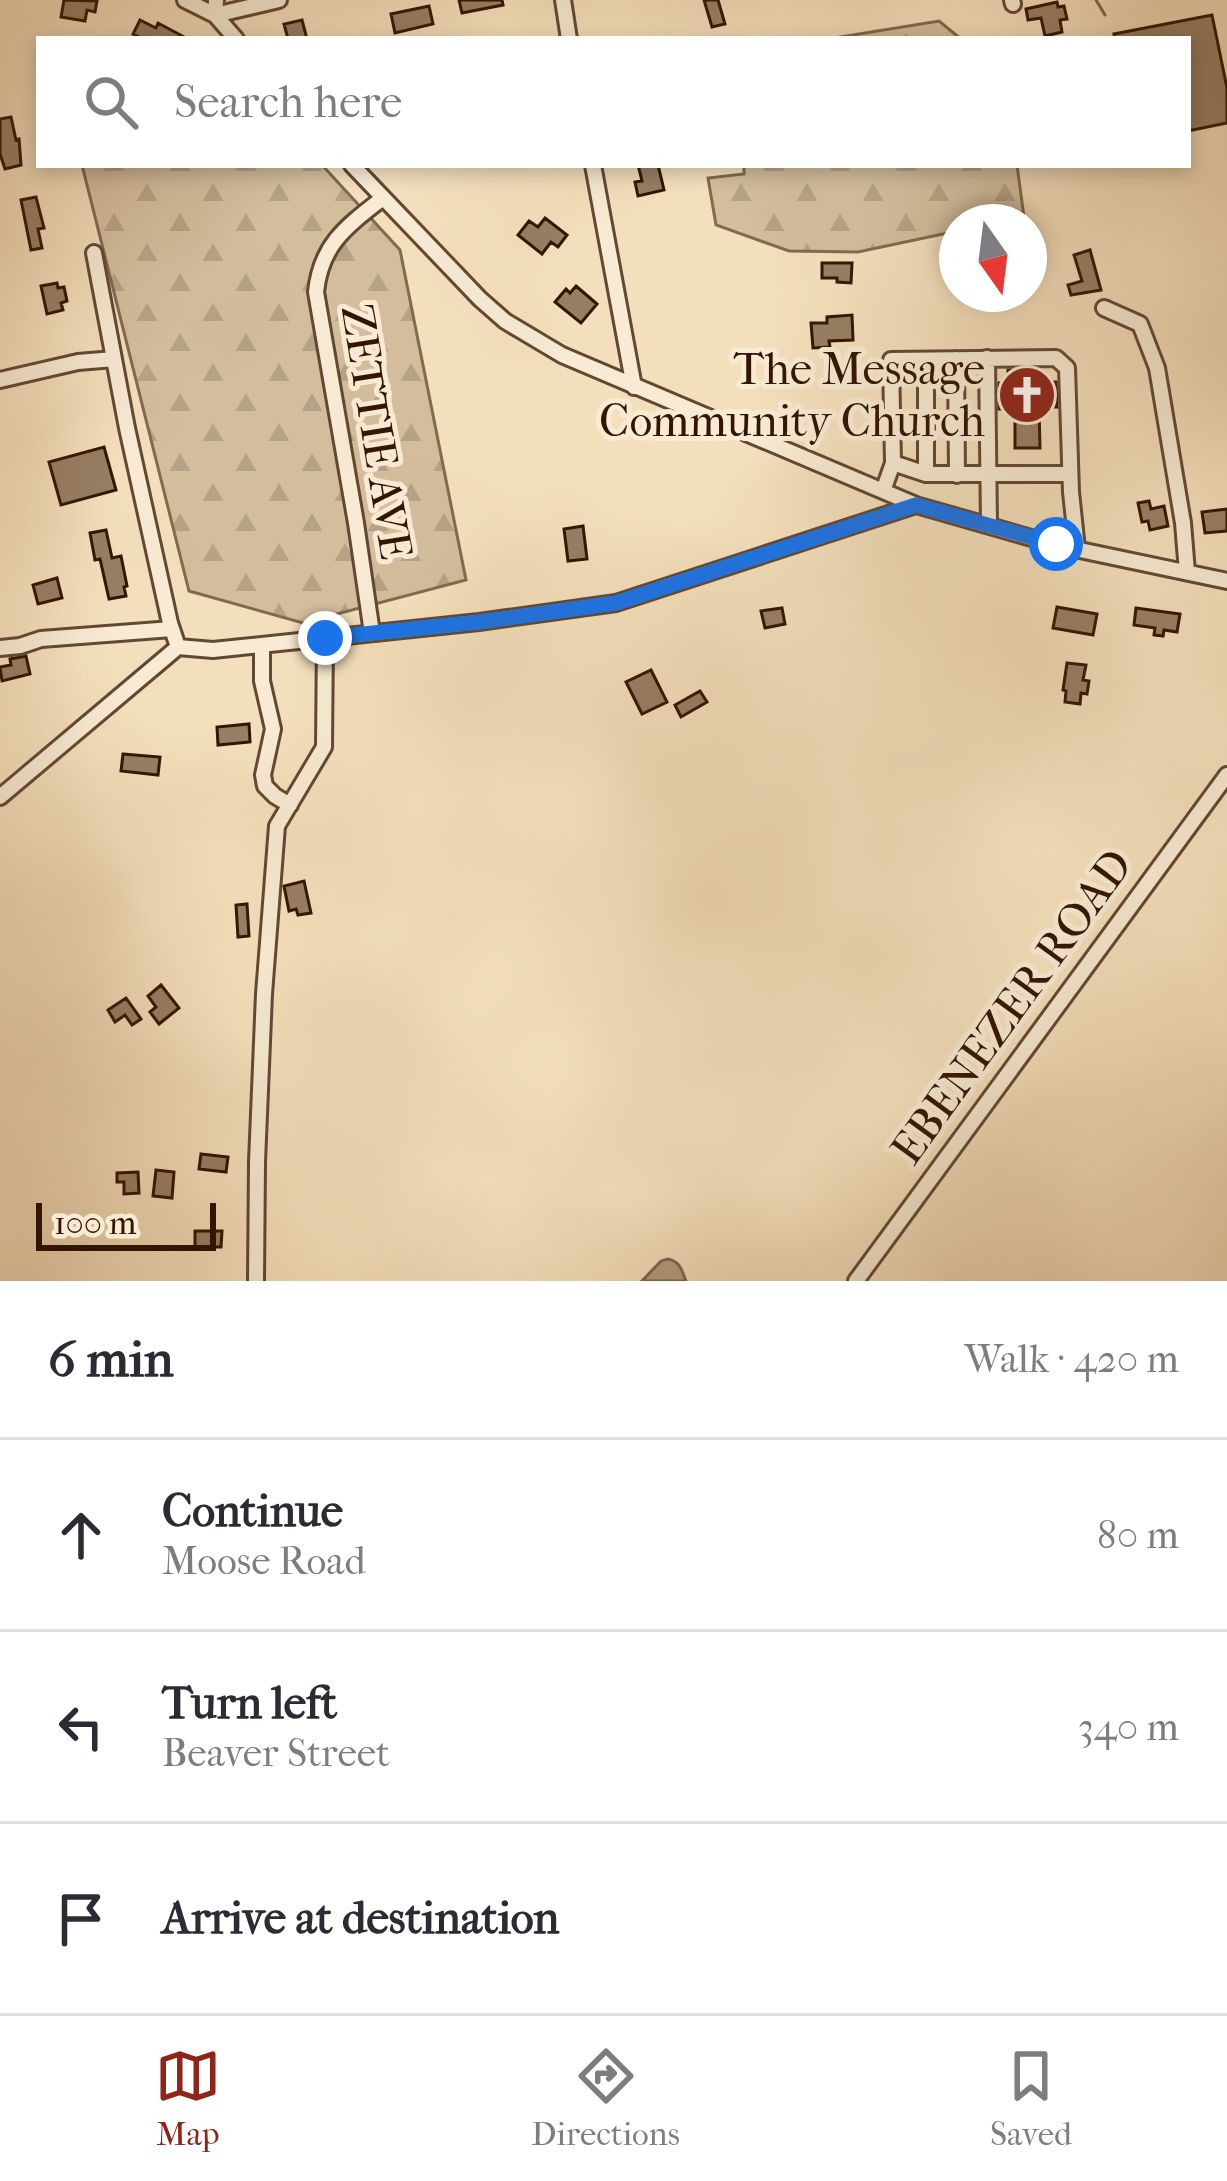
<!DOCTYPE html>
<meta charset="utf-8">
<style>
body{margin:0;font-family:"IM FELL French Canon",serif;background:#f2f2f3;color:#2b2b33}
.compass{position:absolute;left:939px;top:204px;width:108px;height:108px;border-radius:50%;background:#fff;box-shadow:0 6px 18px #0003;rotate:166deg}
.scale{position:absolute;left:36px;bottom:30px;width:180px;box-sizing:border-box;padding-left:12px;border:6px solid #321504;border-top:0;font-size:33px;line-height:42px;white-space:nowrap;color:#321504;-webkit-text-stroke:9px #f8ead3;paint-order:stroke}
.stop{position:absolute;width:36px;height:36px;margin:-27px;border:9px solid #1a73e8;border-radius:50%;background:#fff}
.stop.end{background:#1a73e8;border-color:#fff;box-shadow:0 3px 12px #0008}
.list{margin:0;padding:0;list-style:none}
h2{display:flex;justify-content:space-between;align-items:center;height:156px;margin:0;padding:0 48px;font-size:51px}
h2 small{font-size:39px;font-weight:400;color:#7c7c81}
.list li{display:grid;grid-template-columns:78px 1fr auto;gap:36px;align-items:center;box-sizing:border-box;height:192px;padding:0 48px;border-top:3px solid #e1e1e2}
.list b{display:block;font-size:45px;white-space:nowrap}
.list p{margin:0;font-size:39px;white-space:nowrap;color:#7c7c81}
.list em{font-size:39px;font-style:normal;color:#7c7c81}
.icon{flex:none;width:66px;height:66px;fill:none;stroke:currentColor;stroke-width:2;stroke-linecap:round;stroke-linejoin:round}
.map{position:relative;flex:none;width:1227px;height:1281px;overflow:hidden}
.search{position:absolute;background:#fff;box-shadow:0 6px 18px #0003;left:36px;right:36px;top:36px;height:132px;display:flex;align-items:center;gap:30px;box-sizing:border-box;padding:0 42px;border-radius:0px;color:#7c7c81;font-size:45px}
.sheet{height:732px;background:#fff}
nav{display:flex;justify-content:space-around;align-items:center;box-sizing:border-box;height:168px;border-top:3px solid #e1e1e2;background:#fff;font-size:33px;color:#7c7c81}
nav a{display:grid;justify-items:center;gap:6px}
nav .on{color:#8f2418}
.map>svg:first-child{display:block}
.forest{fill:url(#forest-firs);stroke:#826950;stroke-width:3}
.water{fill:#b29a7d;stroke:#7f654d;stroke-width:3}
.lines{fill:none;stroke-linecap:round;stroke-linejoin:round}
.stream{stroke:#7f654d;stroke-width:3}
.building{fill:#977e64;stroke:#321504;stroke-width:3}
.minor-casing{stroke:#624832;stroke-width:20}
.minor{stroke:#f8ead3;stroke-width:14}
.route{stroke:#1a73e8;stroke-width:15}
.labels{text-anchor:middle;dominant-baseline:central;stroke-width:10;stroke-linejoin:round;paint-order:stroke}
.poi-label{font-size:45px;fill:#321504;stroke:#f8ead3;text-anchor:end}
.street-label{font-size:45px;fill:#321504;stroke:#f8ead3}
</style>
<div class="map">
<svg width="1227" height="1281" viewBox="0 0 1227 1281">
<defs>
<pattern id="forest-firs" width="22" height="20" patternUnits="userSpaceOnUse" patternTransform="scale(3)"><rect width="22" height="20" fill="#d3bd9d"/><path d="M5 1l3.5 6h-7zM16 11l3.5 6h-7z" fill="#b6a286"/></pattern>
</defs>
<rect width="100%" height="100%" fill="#f4dfbc"/>
<filter id="stains"><feTurbulence type="fractalNoise" baseFrequency=".00167" numOctaves="4"/><feColorMatrix values="0 0 0 0 .2 0 0 0 0 .09 0 0 0 0 .02 0 0 0 .5 -.17"/></filter>
<radialGradient id="worn" r=".72"><stop offset=".6" stop-color="#630" stop-opacity="0"/><stop offset="1" stop-color="#630" stop-opacity=".3"/></radialGradient>
<path class="forest" d="M939,21L961,39H828Z
M82,165H322L400,250L466,580L303,623L189,591Z
M744,165H1017L1024,217L1002,222H957V231L858,252L789,251L716,225L708,178L744,174Z"/>
<path class="water" d="M668,1259C680,1261 682,1271 686,1281H642L661,1261Z"/>
<g class="lines">
<path class="stream" d="M1096,0L1105,15"/>
</g>
<path class="building" d="M64,0L97,1L95,12L87,10L85,21L61,17Z
M459,0H502L503,5L462,13Z
M704,0H718L725,24L712,27Z
M1057,2L1058,7L1064,6L1067,19L1060,20L1062,32L1045,36L1041,18L1028,20L1026,9Z
M429,6L433,24L395,33L391,14Z
M1212,15L1227,88V123L1188,131V39H1115L1114,34Z
M140,20L156,28L158,23L188,39H143L133,34Z
M302,20L307,39H288L284,24Z
M11,117L16,140L19,139L21,165L5,169L0,154V119Z
M638,165H658L664,190L638,196L635,182L642,181Z
M36,197L44,228L38,229L42,248L31,250L21,200Z
M545,218L567,235L558,247L551,242L542,254L518,235L529,221L538,227Z
M1090,250L1101,290L1071,295L1068,285L1082,281L1074,255Z
M822,263H852L851,283L837,282V278H822Z
M57,283L58,288L64,287L67,301L61,303L63,310L47,314L41,286Z
M576,286L597,304L581,323L555,302L566,289L570,293Z
M852,315L853,340L829,341L830,347L813,348L811,323H827V317Z
M1008,370H1030V382H1056L1057,407H1039L1040,448H1015V409H999V383H1008Z
M104,447L116,490L61,505L49,462Z
M1149,501L1151,509L1164,506L1168,526L1150,530L1148,521L1142,522L1138,503Z
M1227,509V531L1205,533L1202,512Z
M583,526L587,559L568,561L564,529Z
M106,530L112,558L121,556L127,586L124,587L126,596L109,599L100,559L95,560L90,533Z
M57,578L62,598L38,604L33,585Z
M1057,607L1097,614L1093,635L1053,628Z
M782,608L785,624L765,628L761,611Z
M1136,608L1180,614L1177,632L1164,630L1163,636L1154,635L1155,628L1134,625Z
M26,656L30,674L2,681L0,667L11,665L10,659Z
M1067,663L1086,665L1083,680L1089,681L1087,694L1081,693L1080,704L1065,702L1066,691L1063,690Z
M651,670L667,702L642,714L626,682Z
M700,691L707,702L681,717L675,705Z
M249,724L250,742L218,745L217,727Z
M123,754L160,757L158,775L121,771Z
M304,881L311,913L298,915L296,909L289,911L284,886Z
M247,904L249,936L238,937L236,905Z
M161,985L179,1008L159,1024L150,1012L156,1007L148,996Z
M126,998L141,1019L132,1025L125,1015L115,1022L108,1010Z
M201,1154L228,1157L226,1172L199,1169Z
M156,1170L174,1172L172,1198L153,1196Z
M138,1172L139,1193L124,1194V1182H117V1173Z
M195,1231H222L221,1247H195Z"/>
<g class="lines">
<defs>
<path id="minor" d="M185,0L215,15L236,39
M216,0L215,15L279,0
M563,0L569,39
M1012,0L1013,4
M352,165L480,299L505,321L562,355L916,505L1056,545L1227,581
M593,165L634,387
M94,253L127,428L170,623L178,647
M1104,308L1140,324L1157,368L1183,523L1187,572
M987,358L989,525
M956,359L957,475
M926,360V474
M0,380L78,362L114,359
M893,463L926,474H1070
M883,491L893,463L891,360L1056,358L1067,368L1071,492L1077,549
M372,633L356,523L316,292C321,244 347,226 383,198
M262,645V681L273,729L263,775L265,786L275,796L290,805
M178,647L213,650L479,622L616,603L916,505
M0,648L20,646L41,639L172,629
M0,797L178,647
M256,1281L257,1162L264,994L277,826L324,747L325,638
M856,1281L1227,775"/>
</defs>
<use href="#minor" class="minor-casing"/>
<use href="#minor" class="minor"/>
</g>
<g class="lines">
<path class="route" d="M325,638L479,622L616,603L916,505L1056,544"/>
</g>
<defs>
<symbol id="church-disc" viewBox="-11 -11 22 22"><circle r="9.5" fill="#8f2418" stroke="#f8ead3"/><path d="M-1.2-6h2.4v3.5h3.3v2.4h-3.3V6h-2.4V-.1h-3.3v-2.4h3.3Z" fill="#fff"/></symbol>
</defs>
<g fill-rule="evenodd">
<use href="#church-disc" x="994" y="362" width="66" height="66"/>
</g>
<g class="labels">
<g class="poi-label">
<text x="985" y="369">The Message<tspan x="985" dy="52">Community Church</tspan></text>
</g>
<g class="street-label">
<text transform="translate(376 432) rotate(81)">ZETTIE AVE</text>
<text transform="translate(1012 1007) rotate(-54)">EBENEZER ROAD</text>
</g>
</g>
<rect width="100%" height="100%" filter="url(#stains)"/>
<rect width="100%" height="100%" fill="url(#worn)"/>
</svg>
<svg class="compass" viewBox="-18 -18 36 36"><path d="M0-13l5 13h-10z" fill="#e53935"/><path d="M0 13l5-13h-10z" fill="#7c7c81"/></svg>
<div class="scale">100 m</div>
<div class="stop" style="left:1056px;top:544px"></div>
<div class="stop end" style="left:325px;top:638px"></div>
<div class="search"><svg class="icon" aria-label="search" viewBox="0 0 24 24"><circle cx="10" cy="10" r="6"/><path d="M15 15l6 6"/></svg>Search here</div>
</div>
<section class="sheet">
<h2>6 min<small>Walk · 420 m</small></h2>
<ul class="list">
<li><svg class="icon" aria-label="ahead" viewBox="0 0 24 24"><path d="M12 20V5M6 11l6-6 6 6"/></svg><div><b>Continue</b><p>Moose Road</p></div><em>80 m</em></li>
<li><svg class="icon" aria-label="left" viewBox="0 0 24 24"><path d="M17 20v-9H6M10 6l-5 5 5 5"/></svg><div><b>Turn left</b><p>Beaver Street</p></div><em>340 m</em></li>
<li><svg class="icon" aria-label="arrive" viewBox="0 0 24 24"><path d="M6 21V4h12l-3 4 3 4H6"/></svg><div><b>Arrive at destination</b></div></li>
</ul>
</section>
<nav>
<a class="on"><svg class="icon" aria-label="map" viewBox="0 0 24 24"><path d="M3 6l6-2 6 2 6-2v14l-6 2-6-2-6 2zM9 4v14M15 6v14"/></svg>Map</a>
<a><svg class="icon" aria-label="directions" viewBox="0 0 24 24"><path d="M12 3l9 9-9 9-9-9zM9 14v-3h6M13 9l2 2-2 2"/></svg>Directions</a>
<a><svg class="icon" aria-label="saved" viewBox="0 0 24 24"><path d="M7 4h10v16l-5-4-5 4z"/></svg>Saved</a>
</nav>
